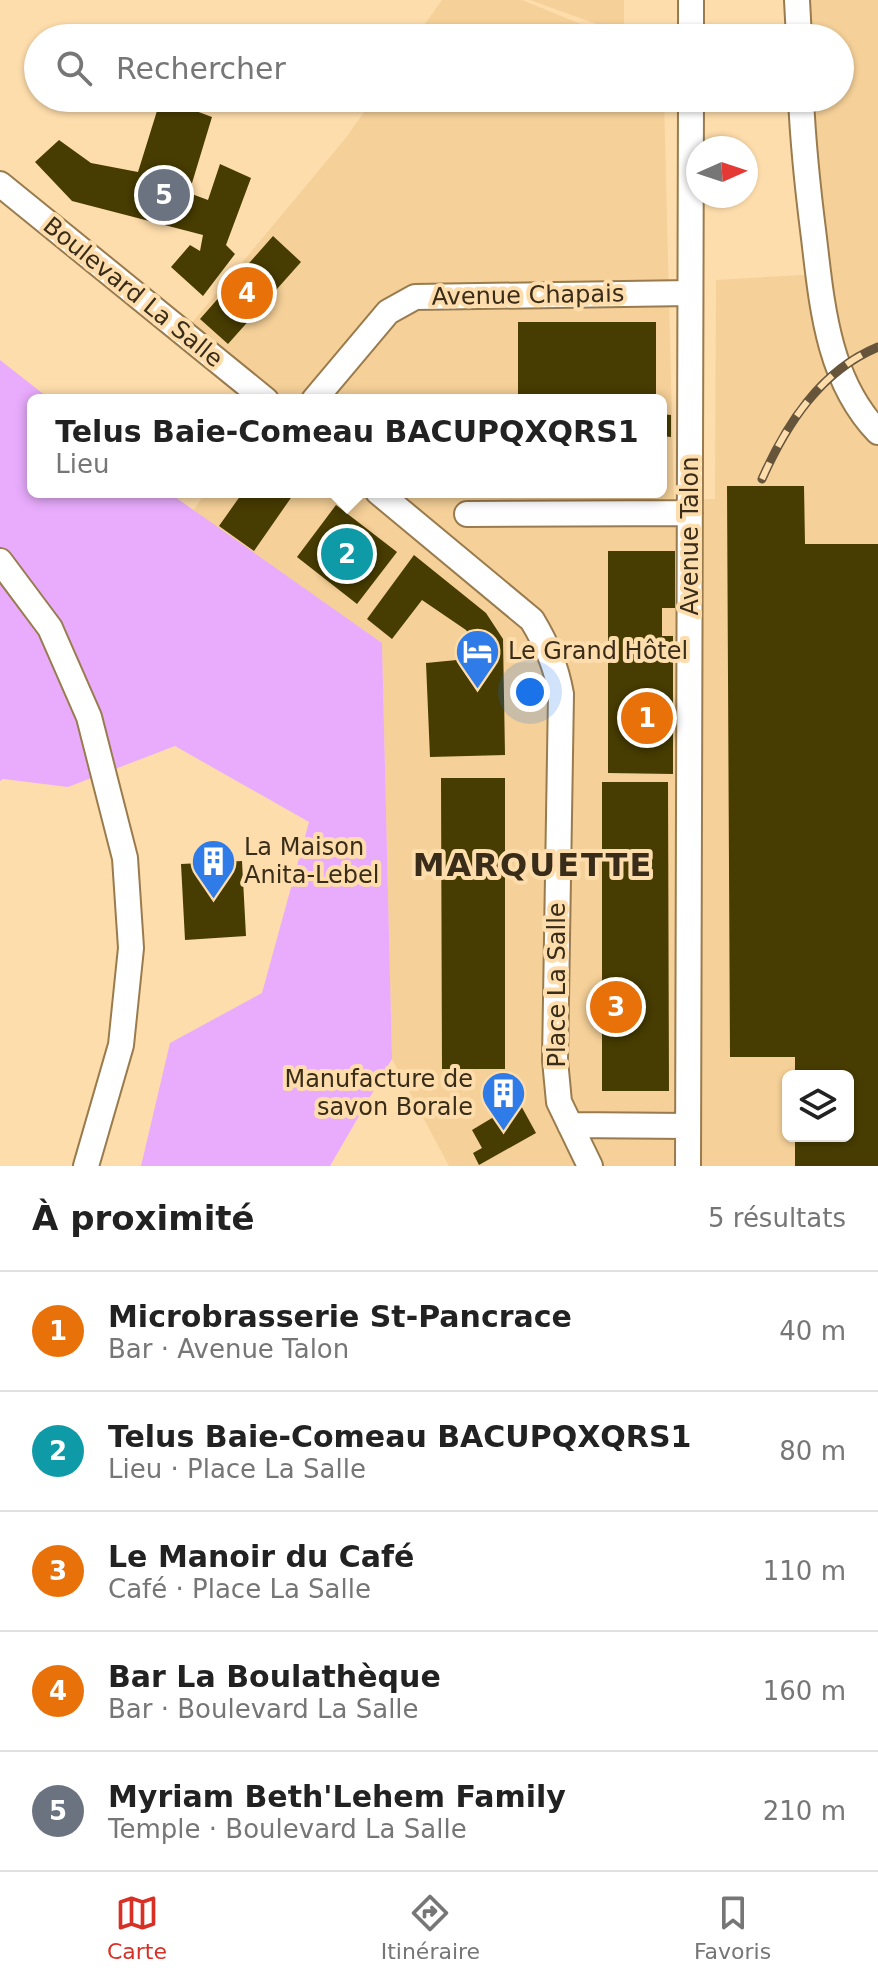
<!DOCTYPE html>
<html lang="fr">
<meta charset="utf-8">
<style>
body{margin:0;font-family:"DejaVu Sans",sans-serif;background:#f6f6f6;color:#222}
.controls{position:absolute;right:24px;bottom:24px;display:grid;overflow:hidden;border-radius:12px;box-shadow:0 2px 6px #0004}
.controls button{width:72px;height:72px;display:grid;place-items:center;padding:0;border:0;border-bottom:2px solid #e0e0e0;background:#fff;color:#222;font:40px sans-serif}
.compass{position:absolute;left:686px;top:136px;width:72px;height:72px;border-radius:50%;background:#fff;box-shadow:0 2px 6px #0004;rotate:87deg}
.you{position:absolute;left:530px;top:692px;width:28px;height:28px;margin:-20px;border:6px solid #fff;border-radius:50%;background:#1a73e8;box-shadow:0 0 0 12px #1a73e833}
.badge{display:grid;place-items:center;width:52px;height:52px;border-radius:50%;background:#d93025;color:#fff;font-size:26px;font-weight:700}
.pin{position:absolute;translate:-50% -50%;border:4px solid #fff;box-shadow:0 2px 8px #0006}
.popup{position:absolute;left:27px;top:394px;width:640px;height:104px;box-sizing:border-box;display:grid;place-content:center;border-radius:12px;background:#fff;filter:drop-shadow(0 2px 6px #0005);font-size:26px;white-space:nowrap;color:#767676}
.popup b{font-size:30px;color:#222}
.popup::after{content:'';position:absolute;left:50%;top:100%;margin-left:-16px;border:16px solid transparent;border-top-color:#fff}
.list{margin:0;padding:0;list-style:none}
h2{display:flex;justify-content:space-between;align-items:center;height:104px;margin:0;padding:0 32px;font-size:34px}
h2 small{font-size:26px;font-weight:400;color:#767676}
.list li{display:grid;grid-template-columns:52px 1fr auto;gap:24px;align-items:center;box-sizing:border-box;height:120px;padding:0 32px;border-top:2px solid #e0e0e0}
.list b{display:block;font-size:30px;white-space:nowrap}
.list p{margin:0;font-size:26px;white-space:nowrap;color:#767676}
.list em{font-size:26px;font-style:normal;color:#767676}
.icon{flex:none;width:44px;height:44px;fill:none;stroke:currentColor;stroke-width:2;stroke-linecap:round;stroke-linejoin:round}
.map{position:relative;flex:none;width:878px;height:1166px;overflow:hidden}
.search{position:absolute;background:#fff;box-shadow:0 2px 6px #0004;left:24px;right:24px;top:24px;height:88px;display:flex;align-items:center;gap:20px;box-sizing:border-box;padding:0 28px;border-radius:44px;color:#767676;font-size:30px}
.sheet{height:704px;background:#fff}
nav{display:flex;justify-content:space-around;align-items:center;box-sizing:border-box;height:112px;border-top:2px solid #e0e0e0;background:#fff;font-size:22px;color:#767676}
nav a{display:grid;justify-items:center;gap:4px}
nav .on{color:#d93025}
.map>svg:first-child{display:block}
.built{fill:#f5d098;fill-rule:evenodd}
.green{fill:#e9acfd}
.building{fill:#473c01}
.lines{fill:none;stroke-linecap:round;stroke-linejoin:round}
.minor-casing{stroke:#997b4d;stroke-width:28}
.minor{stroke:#fff;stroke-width:24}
.rail-casing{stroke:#67553b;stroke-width:9}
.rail{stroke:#feddac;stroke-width:6;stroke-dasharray:18;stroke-linecap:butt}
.labels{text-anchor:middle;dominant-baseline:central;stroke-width:8;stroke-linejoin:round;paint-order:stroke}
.street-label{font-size:24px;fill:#392c19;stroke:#feddac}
.poi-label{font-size:24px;fill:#392c19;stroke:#feddac;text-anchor:start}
.district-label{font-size:32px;font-weight:bold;letter-spacing:2px;fill:#392c19;stroke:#feddac}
</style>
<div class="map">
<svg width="878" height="1166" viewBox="0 0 878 1166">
<rect width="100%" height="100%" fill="#feddac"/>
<path class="built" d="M442,0H522L615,38H415Z
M530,0H624V34Z
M807,0H878V1166H449L392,1059L382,643L193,511L206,492H661V400H271L275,393L191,324L345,139L374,98H664L674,500L715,499L716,280L819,274L812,98H840V38H809ZM788,1076H848V1136H788Z"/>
<path class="green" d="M0,360L51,400H33V492H168L382,643L392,1059L330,1166H141L170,1043L262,993L309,822L175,746L68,787L3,779L0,781Z"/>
<path class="building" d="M161,98L212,117L189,193L208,200L220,164L251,178L226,245L235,254L203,296L171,267L190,245L200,251L203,235L72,201L35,162L59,140L91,163L138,172Z
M273,236L301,262L228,344L200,319Z
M518,322H656V400H518Z
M661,414L671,415V437L661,436Z
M727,486H804L805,544H878V1166H795V1136H848V1076H795V1057H730Z
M243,492H295L254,551L219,526Z
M336,505L397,552L357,604L297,557Z
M608,551H675V608H662V636H673V774L608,773Z
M414,555L486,613L503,639L505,755L430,757L426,663L457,660L477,648L466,630L422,600L392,639L367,619Z
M441,778H505V1069H442Z
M602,782H668L669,1091H602Z
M242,861L246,936L185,940L181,864Z
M519,1102L536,1133L479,1165L473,1153L482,1148L472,1130Z"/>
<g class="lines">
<defs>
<path id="minor" d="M797,0L799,38
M691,38V0
M801,98C803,145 808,191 814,238C822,306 828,380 878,432
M0,184L266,400
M314,400L388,312L415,297L690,293
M378,492L532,620C547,645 556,666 561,694L555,1060L559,1102L590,1166
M467,514L690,513
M0,561L50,628L89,717L125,858L131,948L121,1045L86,1166
M570,1125L688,1126
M688,1166L691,98"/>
</defs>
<use href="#minor" class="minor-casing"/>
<use href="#minor" class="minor"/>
<defs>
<path id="rail" d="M762,479C786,425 820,371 878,347"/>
</defs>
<use href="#rail" class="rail-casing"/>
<use href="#rail" class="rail"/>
</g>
<defs>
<symbol id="hotel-pin" viewBox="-11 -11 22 30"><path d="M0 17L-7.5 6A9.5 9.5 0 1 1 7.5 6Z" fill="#2f7ce8" stroke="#feddac"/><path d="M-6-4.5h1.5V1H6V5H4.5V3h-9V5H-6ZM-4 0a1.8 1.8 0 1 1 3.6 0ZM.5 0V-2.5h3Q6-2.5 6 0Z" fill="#fff"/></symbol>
<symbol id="building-pin" viewBox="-11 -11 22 30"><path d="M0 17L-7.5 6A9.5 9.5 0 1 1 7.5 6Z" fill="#2f7ce8" stroke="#feddac"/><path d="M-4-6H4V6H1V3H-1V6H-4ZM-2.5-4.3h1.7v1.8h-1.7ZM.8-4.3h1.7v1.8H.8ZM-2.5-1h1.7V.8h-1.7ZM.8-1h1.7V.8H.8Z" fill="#fff"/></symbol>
</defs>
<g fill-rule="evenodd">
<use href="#hotel-pin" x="452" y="626" width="51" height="69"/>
<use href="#building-pin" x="188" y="836" width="51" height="69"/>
<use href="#building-pin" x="478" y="1068" width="51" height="69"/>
</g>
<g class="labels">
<g class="street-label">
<text transform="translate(133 292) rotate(39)">Boulevard La Salle</text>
<text transform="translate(528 295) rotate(-1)">Avenue Chapais</text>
<text transform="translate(690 536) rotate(-90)">Avenue Talon</text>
<text transform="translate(557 985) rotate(-90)">Place La Salle</text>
</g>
<g class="poi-label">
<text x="508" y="651">Le Grand Hôtel</text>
<text x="244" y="847">La Maison<tspan x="244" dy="28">Anita-Lebel</tspan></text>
<text x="473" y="1079" text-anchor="end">Manufacture de<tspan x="473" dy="28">savon Borale</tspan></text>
</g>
<g class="district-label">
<text x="533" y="865">MARQUETTE</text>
</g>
</g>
</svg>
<div class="controls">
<button><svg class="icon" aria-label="layers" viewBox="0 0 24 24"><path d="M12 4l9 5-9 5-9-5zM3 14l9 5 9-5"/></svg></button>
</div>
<svg class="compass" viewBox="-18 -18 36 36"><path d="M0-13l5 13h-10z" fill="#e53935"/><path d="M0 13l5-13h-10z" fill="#767676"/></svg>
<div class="you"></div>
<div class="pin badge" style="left:647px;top:718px;background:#e8710a">1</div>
<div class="pin badge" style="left:347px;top:554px;background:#0f9aa8">2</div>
<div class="popup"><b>Telus Baie-Comeau BACUPQXQRS1</b>Lieu</div>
<div class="pin badge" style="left:616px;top:1007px;background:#e8710a">3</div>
<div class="pin badge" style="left:247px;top:293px;background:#e8710a">4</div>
<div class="pin badge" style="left:164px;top:195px;background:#6b7280">5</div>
<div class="search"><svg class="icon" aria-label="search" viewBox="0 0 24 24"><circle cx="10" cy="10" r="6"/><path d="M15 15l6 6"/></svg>Rechercher</div>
</div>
<section class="sheet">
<h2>À proximité<small>5 résultats</small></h2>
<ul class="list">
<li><span class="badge" style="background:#e8710a">1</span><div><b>Microbrasserie St-Pancrace</b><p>Bar · Avenue Talon</p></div><em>40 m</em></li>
<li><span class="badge" style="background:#0f9aa8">2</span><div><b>Telus Baie-Comeau BACUPQXQRS1</b><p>Lieu · Place La Salle</p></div><em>80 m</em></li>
<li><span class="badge" style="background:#e8710a">3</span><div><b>Le Manoir du Café</b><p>Café · Place La Salle</p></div><em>110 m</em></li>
<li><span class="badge" style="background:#e8710a">4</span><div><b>Bar La Boulathèque</b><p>Bar · Boulevard La Salle</p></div><em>160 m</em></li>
<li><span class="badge" style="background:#6b7280">5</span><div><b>Myriam Beth'Lehem Family</b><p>Temple · Boulevard La Salle</p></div><em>210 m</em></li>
</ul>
</section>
<nav>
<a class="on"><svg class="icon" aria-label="map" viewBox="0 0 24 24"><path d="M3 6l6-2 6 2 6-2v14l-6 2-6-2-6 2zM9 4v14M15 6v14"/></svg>Carte</a>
<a><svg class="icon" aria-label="directions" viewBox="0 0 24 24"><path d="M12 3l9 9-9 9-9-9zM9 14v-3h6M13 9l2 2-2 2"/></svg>Itinéraire</a>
<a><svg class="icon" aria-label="saved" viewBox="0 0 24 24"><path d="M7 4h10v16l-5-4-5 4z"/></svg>Favoris</a>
</nav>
